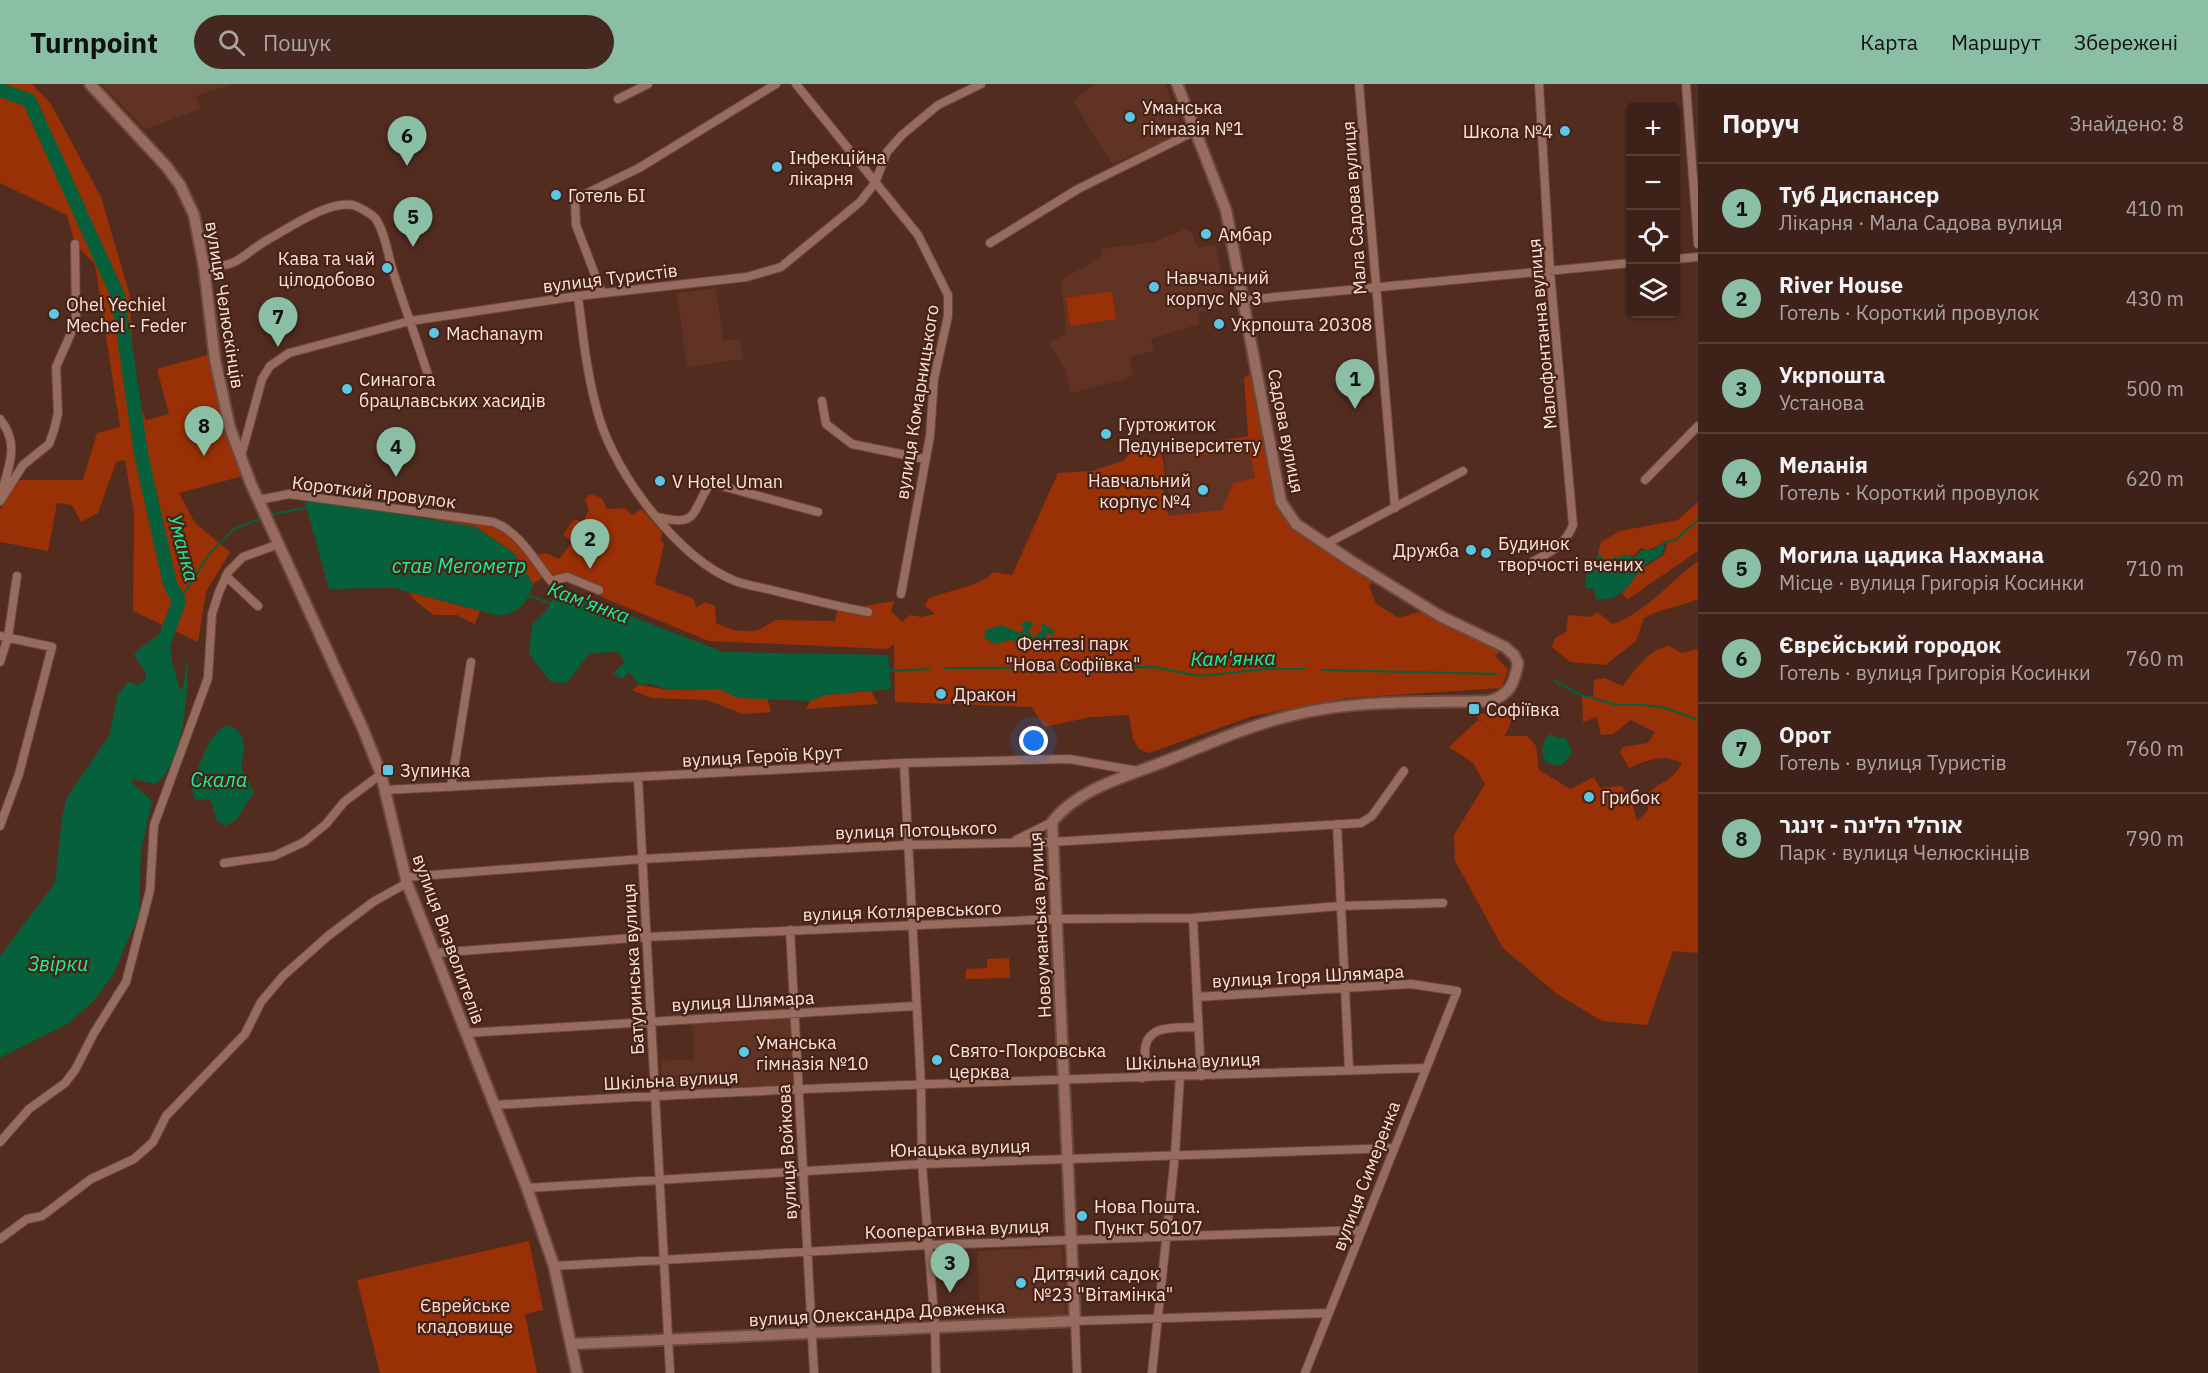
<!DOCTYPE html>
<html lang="uk">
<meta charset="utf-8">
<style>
body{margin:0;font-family:"IBM Plex Sans","Noto Sans Hebrew",sans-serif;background:#452921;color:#f1f3f6}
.controls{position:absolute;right:18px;top:18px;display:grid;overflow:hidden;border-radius:9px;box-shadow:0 2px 4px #0004}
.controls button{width:54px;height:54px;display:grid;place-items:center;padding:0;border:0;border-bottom:2px solid #573e37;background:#3e2118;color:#f1f3f6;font:30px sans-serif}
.you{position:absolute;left:1034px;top:657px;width:21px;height:21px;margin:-15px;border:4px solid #fff;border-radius:50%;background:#1a73e8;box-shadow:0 0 0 9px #1a73e833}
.badge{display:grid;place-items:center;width:39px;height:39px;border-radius:50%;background:#8abfa5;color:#111;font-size:20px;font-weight:700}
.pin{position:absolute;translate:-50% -50px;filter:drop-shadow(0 2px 3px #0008)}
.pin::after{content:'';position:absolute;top:32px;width:21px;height:18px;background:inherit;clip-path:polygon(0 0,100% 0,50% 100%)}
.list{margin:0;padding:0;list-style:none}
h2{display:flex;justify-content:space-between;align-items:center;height:78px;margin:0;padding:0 24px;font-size:26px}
h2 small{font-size:20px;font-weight:400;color:#ada3a2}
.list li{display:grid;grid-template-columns:39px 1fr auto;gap:18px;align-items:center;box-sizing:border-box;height:90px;padding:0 24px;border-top:2px solid #573e37}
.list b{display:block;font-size:22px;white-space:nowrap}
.list p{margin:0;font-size:20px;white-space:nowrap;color:#ada3a2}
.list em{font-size:20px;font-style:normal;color:#ada3a2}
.icon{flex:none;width:33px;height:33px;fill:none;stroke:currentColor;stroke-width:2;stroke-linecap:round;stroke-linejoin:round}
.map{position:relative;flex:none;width:1698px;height:1289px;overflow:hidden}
header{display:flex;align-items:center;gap:36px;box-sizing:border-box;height:84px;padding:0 30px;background:#8abfa5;color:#111}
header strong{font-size:28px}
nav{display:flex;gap:33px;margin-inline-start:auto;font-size:21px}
.search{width:420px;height:54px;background:#452921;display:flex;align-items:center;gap:15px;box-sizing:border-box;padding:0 21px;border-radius:33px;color:#ada3a2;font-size:22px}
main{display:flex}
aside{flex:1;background:#3e2118}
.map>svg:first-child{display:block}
.built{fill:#613324}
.green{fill:#9a3005}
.water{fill:#05603b}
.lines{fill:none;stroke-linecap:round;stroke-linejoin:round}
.stream{stroke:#05603b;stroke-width:2}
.river{stroke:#05603b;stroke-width:14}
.minor-casing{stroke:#6a493e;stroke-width:10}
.tertiary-casing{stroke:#6a493e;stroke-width:14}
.secondary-casing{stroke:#6a493e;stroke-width:14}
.minor{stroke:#976b5d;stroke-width:8}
.tertiary{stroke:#976b5d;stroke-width:10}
.secondary{stroke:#976b5d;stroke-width:10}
.poi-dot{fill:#5ac8e5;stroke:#472216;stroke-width:2}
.labels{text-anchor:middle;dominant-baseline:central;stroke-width:4.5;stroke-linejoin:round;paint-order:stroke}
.poi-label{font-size:18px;fill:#fbe2da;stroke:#472216;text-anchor:start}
.street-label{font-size:18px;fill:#fbe2da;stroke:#472216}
.park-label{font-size:18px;fill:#fadad0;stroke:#472216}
.water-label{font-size:20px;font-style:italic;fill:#15f29b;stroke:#472216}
</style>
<header>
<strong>Turnpoint</strong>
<div class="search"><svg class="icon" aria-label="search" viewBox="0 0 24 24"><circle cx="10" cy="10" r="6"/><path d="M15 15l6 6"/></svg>Пошук</div>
<nav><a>Карта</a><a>Маршрут</a><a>Збережені</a></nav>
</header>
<main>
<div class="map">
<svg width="1698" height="1289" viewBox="0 0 1698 1289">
<rect width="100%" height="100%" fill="#532c20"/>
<path class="built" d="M101,0H234L196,12L201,25L145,45Z
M1095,0H1165L1183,49L1112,80L1073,17Z
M1185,145L1192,149L1198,164L1216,160L1227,222L1198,230L1199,240L1151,255L1154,267L1130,273L1133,289L1125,295L1071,309L1065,285L1049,259L1066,249L1061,196L1101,173V165L1154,158Z
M716,204L723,257L740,255L743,275L687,283L677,209Z
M1256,357L1262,430L1171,437L1164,371Z
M792,932L796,1002L662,1008L661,977L694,975L692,939Z
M1062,1163L1065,1232L981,1236L977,1167Z"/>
<path class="green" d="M0,0H32L51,20L101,113L130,212L134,307L146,336L169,330L157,285L211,270L243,392L179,409L195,439L230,468L206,508L198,558L133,527L134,430L125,376L116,378L98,429L81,438L72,421L57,419L48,467L0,458V426L14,396H83L97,349L120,343L95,180L75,160L67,131L0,99Z
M1112,207L1116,235L1070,242L1066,214Z
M1257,286L1281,418L1296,440L1377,494L1369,502L1376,520L1399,534L1428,525L1505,563L1495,572L1508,585L1502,604L1348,614L1253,632L1149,669L1139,665L1133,655L1129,631L1091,633L1044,643L1032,623L895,618L894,560L888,565L709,557L558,495L542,494L533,500L514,469L476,443L432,435L434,429L504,442L531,472L546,469L559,475L572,458L563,451L574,435L583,438L589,426L585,416L590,410L602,414L607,425L625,424L632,431L642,425L662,448L661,456L664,460L655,500L694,515L696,524L705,518L715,522L716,539C728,546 747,550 760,545C767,542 769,538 778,536L835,537L838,523L847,525L894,517L891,527L902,538L910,531L921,533L935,530L925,522L928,515C950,505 975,505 994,488L1012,491L1058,389L1092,387L1123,377L1131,368L1155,361C1167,371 1166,402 1161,416L1170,432L1222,426L1233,399L1255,394L1249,366L1193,372L1184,362L1248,352L1244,294Z
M1698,418V467L1628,515L1622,510L1640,486L1664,471L1667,463L1666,458L1648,466L1641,464L1634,471L1604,476L1598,469L1601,458L1620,447L1678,436Z
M1698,477V515C1680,523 1661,524 1644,534L1636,557L1605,581L1570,578L1552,563L1555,554L1566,548L1568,531L1591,533L1597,528L1613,540C1648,527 1669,498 1698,477Z
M409,508L480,527L475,540L457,531H434L414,516Z
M1669,562L1682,569L1698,565V869L1673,867L1647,941L1602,937L1557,910L1503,864L1455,777L1454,751L1485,700L1473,679L1449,663L1478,636L1495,652L1477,634L1478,629L1501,632L1513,621L1516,624L1506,650L1503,652H1527L1536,662L1539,686L1570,705L1594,693L1600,704L1622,702L1632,719L1637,737L1648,726L1647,710C1662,696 1671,699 1682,679C1663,669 1648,676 1629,684L1620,668L1623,663L1648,659L1655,648L1631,636L1613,650L1601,651L1597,633L1583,638L1582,613L1593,612L1594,596L1604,594L1623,602C1634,587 1649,564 1669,562Z
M639,601L670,606L720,605L738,614L767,613L771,628L743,630L707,616L652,614L632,606Z
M871,607L878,620L806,625L810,617L825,611Z
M1009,874L1010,894L966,895V885L987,884V875Z
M529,1157L543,1226L525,1230L537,1289H380L357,1196Z"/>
<path class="water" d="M305,418L337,420L476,443L514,469L533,500C528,518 518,531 497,531L394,504L329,505Z
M1665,458L1662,471C1655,475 1647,478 1642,485C1627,501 1622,518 1596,515L1594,505L1585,504L1586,489L1595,483L1598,469L1604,476L1627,471L1635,473L1641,466H1654Z
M559,504L723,568L888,571L891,605L825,611L810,617L738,614L720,605L670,606L650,600L639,601L629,588L622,595L613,589L625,578L618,568L590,569L567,599L551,598L529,570L532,541L546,527Z
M1027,537L1034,540L1028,547L1033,553L1042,547V539L1053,546L1054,552L1047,549L1045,551L1048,553L1047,558L1055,554L1054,560L1045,565L1039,560L1027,561L1011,556L995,560L984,554L986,546L1001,541L1020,549L1024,545L1021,540Z
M160,550L169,553L172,578L180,605H183L187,574C189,606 184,681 155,700L132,695L131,698L152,717L141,766L139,830L114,889L93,918L67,940L0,974V872L55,799L62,733L67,713L109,652L118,610L128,598L138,601L146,595V589L134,571C139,564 152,555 160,550Z
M229,641C249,651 244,665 241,683L254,708L237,735L226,742L217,737L211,716L195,715L191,703C198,686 210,643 229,641Z
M1550,650L1557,654L1565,653L1572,666L1568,675L1560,682L1546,679C1540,669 1542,657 1550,650Z"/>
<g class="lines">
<path class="stream" d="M270,431L308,423
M1655,466L1665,458L1674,457L1698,436
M527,511L553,520
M179,517L210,469L234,445L262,434
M945,584L1154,583L1199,592L1267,585H1305
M1322,586L1497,590
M888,587L930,585
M1555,597L1581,611L1617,621H1644L1666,624L1698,636"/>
<path class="river" d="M0,6L29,16L118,212L141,370L170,500L179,517L160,569"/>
<defs>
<path id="minor" d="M796,0L918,151L948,211V232L934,295L930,352L901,510
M1359,0L1395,424
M1686,0L1698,160
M618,15L648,0
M990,159L1078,105L1195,47
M1676,175L1698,173
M204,183C242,183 240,171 269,155C289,144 329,116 353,121C359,123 372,130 376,135C386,151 387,169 393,187C404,222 417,256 428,291
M602,209L576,141L575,115L639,84L776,0
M578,212C583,252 587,293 599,333C616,391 678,474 735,497C749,502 765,504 779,508C809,515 838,523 868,528
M1245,216L1630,179
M822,317L826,340L852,360L925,375
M0,335C20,360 9,382 1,410
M241,372L262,295L270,282L289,269L410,237L578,212L747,193L781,183L860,118L875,99L887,68L902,51L938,21L981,0
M1645,396L1698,342
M259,416L289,410L493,438C519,447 534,476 551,497L567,493L599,506
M0,417L23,381L49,360L54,346L58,329L56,283L76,238L75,160
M657,433C698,443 691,430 709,401L714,400L818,428
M1326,460L1463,387
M1532,478C1551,468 1565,461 1573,441L1550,187L1539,0
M226,492L258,522
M0,552L52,563L19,690L0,742
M0,578L8,553L17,492
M904,679L921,1002L922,1080L935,1243L936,1289
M638,694L670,1289
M451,703L471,578
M385,706L904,679L1069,675L1138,687
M1337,740L1349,986
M1016,756L1052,738
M224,779L274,772L304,758L326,740L344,718L381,690
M405,793L642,775L908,761L1052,758L1361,739L1372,732L1404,687
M1193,834L1201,992
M790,846L814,1289
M435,869L646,853L1056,835L1193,834L1340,822L1443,819
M1197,913L1411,900L1457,907L1305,1289
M466,949L915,922
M1142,994C1148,986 1146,980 1145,971C1143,939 1175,944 1198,943
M494,1021C804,1002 1115,994 1425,984
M0,1058L29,1025L65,999L75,986L94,949L126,898L150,806L154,741L208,594L212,530L219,508L228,488L243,473L279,460
M527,1104L922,1080L1394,1064
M0,1155L27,1135L42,1132L91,1095L134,1075L153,1058L166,1032L245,950L261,918L283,892L328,852L373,818L407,799
M554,1182L928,1161L1362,1146
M1077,1289L1075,1237L1328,1229
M1152,1289L1175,1071L1180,992"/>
<path id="tertiary" d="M572,1260L1075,1237L1052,738C1077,706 1121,694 1158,680C1202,663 1244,643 1290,632C1354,615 1424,619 1489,617C1510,611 1514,600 1518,579L1514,571L1505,563L1440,532L1351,477L1296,440L1281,418L1226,126L1177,0"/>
<path id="secondary" d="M90,0L166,82L180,101L194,131L204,183L215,276L230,344L251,400L363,645L381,690L407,799L527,1104L554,1182L577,1289"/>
</defs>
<use href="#minor" class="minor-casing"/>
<use href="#tertiary" class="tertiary-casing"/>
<use href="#secondary" class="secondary-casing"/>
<use href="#minor" class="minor"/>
<use href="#tertiary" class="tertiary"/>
<use href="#secondary" class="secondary"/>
</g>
<g class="poi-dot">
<circle cx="1130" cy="33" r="6"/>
<circle cx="1565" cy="47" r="6"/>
<circle cx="777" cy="83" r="6"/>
<circle cx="556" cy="111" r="6"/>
<circle cx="1206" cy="150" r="6"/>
<circle cx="387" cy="184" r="6"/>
<circle cx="1154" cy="203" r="6"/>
<circle cx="54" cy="230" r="6"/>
<circle cx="1219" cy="240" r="6"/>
<circle cx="434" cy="249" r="6"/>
<circle cx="347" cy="305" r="6"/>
<circle cx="1106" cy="350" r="6"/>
<circle cx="660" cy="397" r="6"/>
<circle cx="1203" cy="406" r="6"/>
<circle cx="1471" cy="466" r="6"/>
<circle cx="1486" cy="469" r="6"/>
<circle cx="941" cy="610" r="6"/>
<rect x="1468" y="619" width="12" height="12" rx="3"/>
<rect x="382" y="680" width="12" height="12" rx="3"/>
<circle cx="1589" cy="713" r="6"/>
<circle cx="744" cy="968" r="6"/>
<circle cx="937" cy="976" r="6"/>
<circle cx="1082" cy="1132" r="6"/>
<circle cx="1021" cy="1199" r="6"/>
</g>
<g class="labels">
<g class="poi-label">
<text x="1142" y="23">Уманська<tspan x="1142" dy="21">гімназія №1</tspan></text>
<text x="1553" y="47" text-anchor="end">Школа №4</text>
<text x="789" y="73">Інфекційна<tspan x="789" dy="21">лікарня</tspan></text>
<text x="568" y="111">Готель БІ</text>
<text x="1218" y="150">Амбар</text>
<text x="375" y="174" text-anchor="end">Кава та чай<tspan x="375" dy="21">цілодобово</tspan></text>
<text x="1166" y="193">Навчальний<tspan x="1166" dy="21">корпус № 3</tspan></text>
<text x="66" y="220">Ohel Yechiel<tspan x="66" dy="21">Mechel - Feder</tspan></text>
<text x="1231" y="240">Укрпошта 20308</text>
<text x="446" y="249">Machanaym</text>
<text x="359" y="295">Синагога<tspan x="359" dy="21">брацлавських хасидів</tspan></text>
<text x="1118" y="340">Гуртожиток<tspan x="1118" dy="21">Педуніверситету</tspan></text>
<text x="1191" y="396" text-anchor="end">Навчальний<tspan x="1191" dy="21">корпус №4</tspan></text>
<text x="672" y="397">V Hotel Uman</text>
<text x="1498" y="459">Будинок<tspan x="1498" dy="21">творчості вчених</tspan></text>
<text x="1459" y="466" text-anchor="end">Дружба</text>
<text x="953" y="610">Дракон</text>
<text x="1486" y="625">Софіївка</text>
<text x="400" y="686">Зупинка</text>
<text x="1601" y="713">Грибок</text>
<text x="756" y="958">Уманська<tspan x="756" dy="21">гімназія №10</tspan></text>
<text x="949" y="966">Свято-Покровська<tspan x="949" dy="21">церква</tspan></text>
<text x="1094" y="1122">Нова Пошта.<tspan x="1094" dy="21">Пункт 50107</tspan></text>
<text x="1033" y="1189">Дитячий садок<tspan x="1033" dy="21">№23 "Вітамінка"</tspan></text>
</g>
<g class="street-label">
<text transform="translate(1354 124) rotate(-94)">Мала Садова вулиця</text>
<text transform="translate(610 194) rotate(-7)">вулиця Туристів</text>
<text transform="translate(225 221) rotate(81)">вулиця Челюскінців</text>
<text transform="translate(1542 250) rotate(-95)">Малофонтанна вулиця</text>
<text transform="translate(917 318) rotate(-81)">вулиця Комарницького</text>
<text transform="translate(1286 347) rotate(79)">Садова вулиця</text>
<text transform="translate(374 408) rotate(7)">Короткий провулок</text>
<text transform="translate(762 672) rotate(-3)">вулиця Героїв Крут</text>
<text transform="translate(916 746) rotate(-2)">вулиця Потоцького</text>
<text transform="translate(902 827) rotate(-2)">вулиця Котляревського</text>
<text transform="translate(1040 841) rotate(-93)">Новоуманська вулиця</text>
<text transform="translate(449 855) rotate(70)">вулиця Визволителів</text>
<text transform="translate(633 885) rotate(-93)">Батуринська вулиця</text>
<text transform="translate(1308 892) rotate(-3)">вулиця Ігоря Шлямара</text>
<text transform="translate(743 917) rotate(-3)">вулиця Шлямара</text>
<text transform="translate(1193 977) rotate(-2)">Шкільна вулиця</text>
<text transform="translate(671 996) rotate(-3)">Шкільна вулиця</text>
<text transform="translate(960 1064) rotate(-2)">Юнацька вулиця</text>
<text transform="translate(787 1068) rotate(-93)">вулиця Войкова</text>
<text transform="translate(1366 1092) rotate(-69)">вулиця Симеренка</text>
<text transform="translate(957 1145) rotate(-2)">Кооперативна вулиця</text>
<text transform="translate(877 1229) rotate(-3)">вулиця Олександра Довженка</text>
</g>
<g class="park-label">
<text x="1073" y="559">Фентезі парк<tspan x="1073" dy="21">"Нова Софіївка"</tspan></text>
<text x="465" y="1221">Єврейське<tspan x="465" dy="21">кладовище</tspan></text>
</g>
<g class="water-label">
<text transform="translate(184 464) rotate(75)">Уманка</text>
<text x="459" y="481">став Мегометр</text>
<text transform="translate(589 518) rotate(20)">Кам'янка</text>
<text transform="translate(1233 574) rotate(-1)">Кам'янка</text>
<text x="219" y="695">Скала</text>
<text x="58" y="879">Звірки</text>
</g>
</g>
</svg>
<div class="controls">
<button>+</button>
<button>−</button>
<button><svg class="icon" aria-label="locate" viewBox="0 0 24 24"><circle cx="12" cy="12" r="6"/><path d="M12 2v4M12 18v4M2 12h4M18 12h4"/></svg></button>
<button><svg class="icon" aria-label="layers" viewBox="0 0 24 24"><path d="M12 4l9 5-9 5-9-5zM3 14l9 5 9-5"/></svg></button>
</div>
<div class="you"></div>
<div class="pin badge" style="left:1355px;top:325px">1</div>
<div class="pin badge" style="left:590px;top:485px">2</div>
<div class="pin badge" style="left:950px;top:1209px">3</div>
<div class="pin badge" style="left:396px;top:393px">4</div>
<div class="pin badge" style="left:413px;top:163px">5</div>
<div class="pin badge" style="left:407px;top:82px">6</div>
<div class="pin badge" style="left:278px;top:263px">7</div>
<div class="pin badge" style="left:204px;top:372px">8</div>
</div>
<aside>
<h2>Поруч<small>Знайдено: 8</small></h2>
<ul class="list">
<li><span class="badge">1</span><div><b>Туб Диспансер</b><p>Лікарня · Мала Садова вулиця</p></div><em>410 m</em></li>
<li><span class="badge">2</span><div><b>River House</b><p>Готель · Короткий провулок</p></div><em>430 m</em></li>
<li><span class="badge">3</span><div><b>Укрпошта</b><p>Установа</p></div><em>500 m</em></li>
<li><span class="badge">4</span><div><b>Меланія</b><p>Готель · Короткий провулок</p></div><em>620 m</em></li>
<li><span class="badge">5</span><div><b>Могила цадика Нахмана</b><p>Місце · вулиця Григорія Косинки</p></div><em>710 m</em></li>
<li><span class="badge">6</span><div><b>Єврєйський городок</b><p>Готель · вулиця Григорія Косинки</p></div><em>760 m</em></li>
<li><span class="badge">7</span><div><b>Орот</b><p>Готель · вулиця Туристів</p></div><em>760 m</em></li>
<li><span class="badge">8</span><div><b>אוהלי הלינה - זינגר</b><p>Парк · вулиця Челюскінців</p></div><em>790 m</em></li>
</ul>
</aside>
</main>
